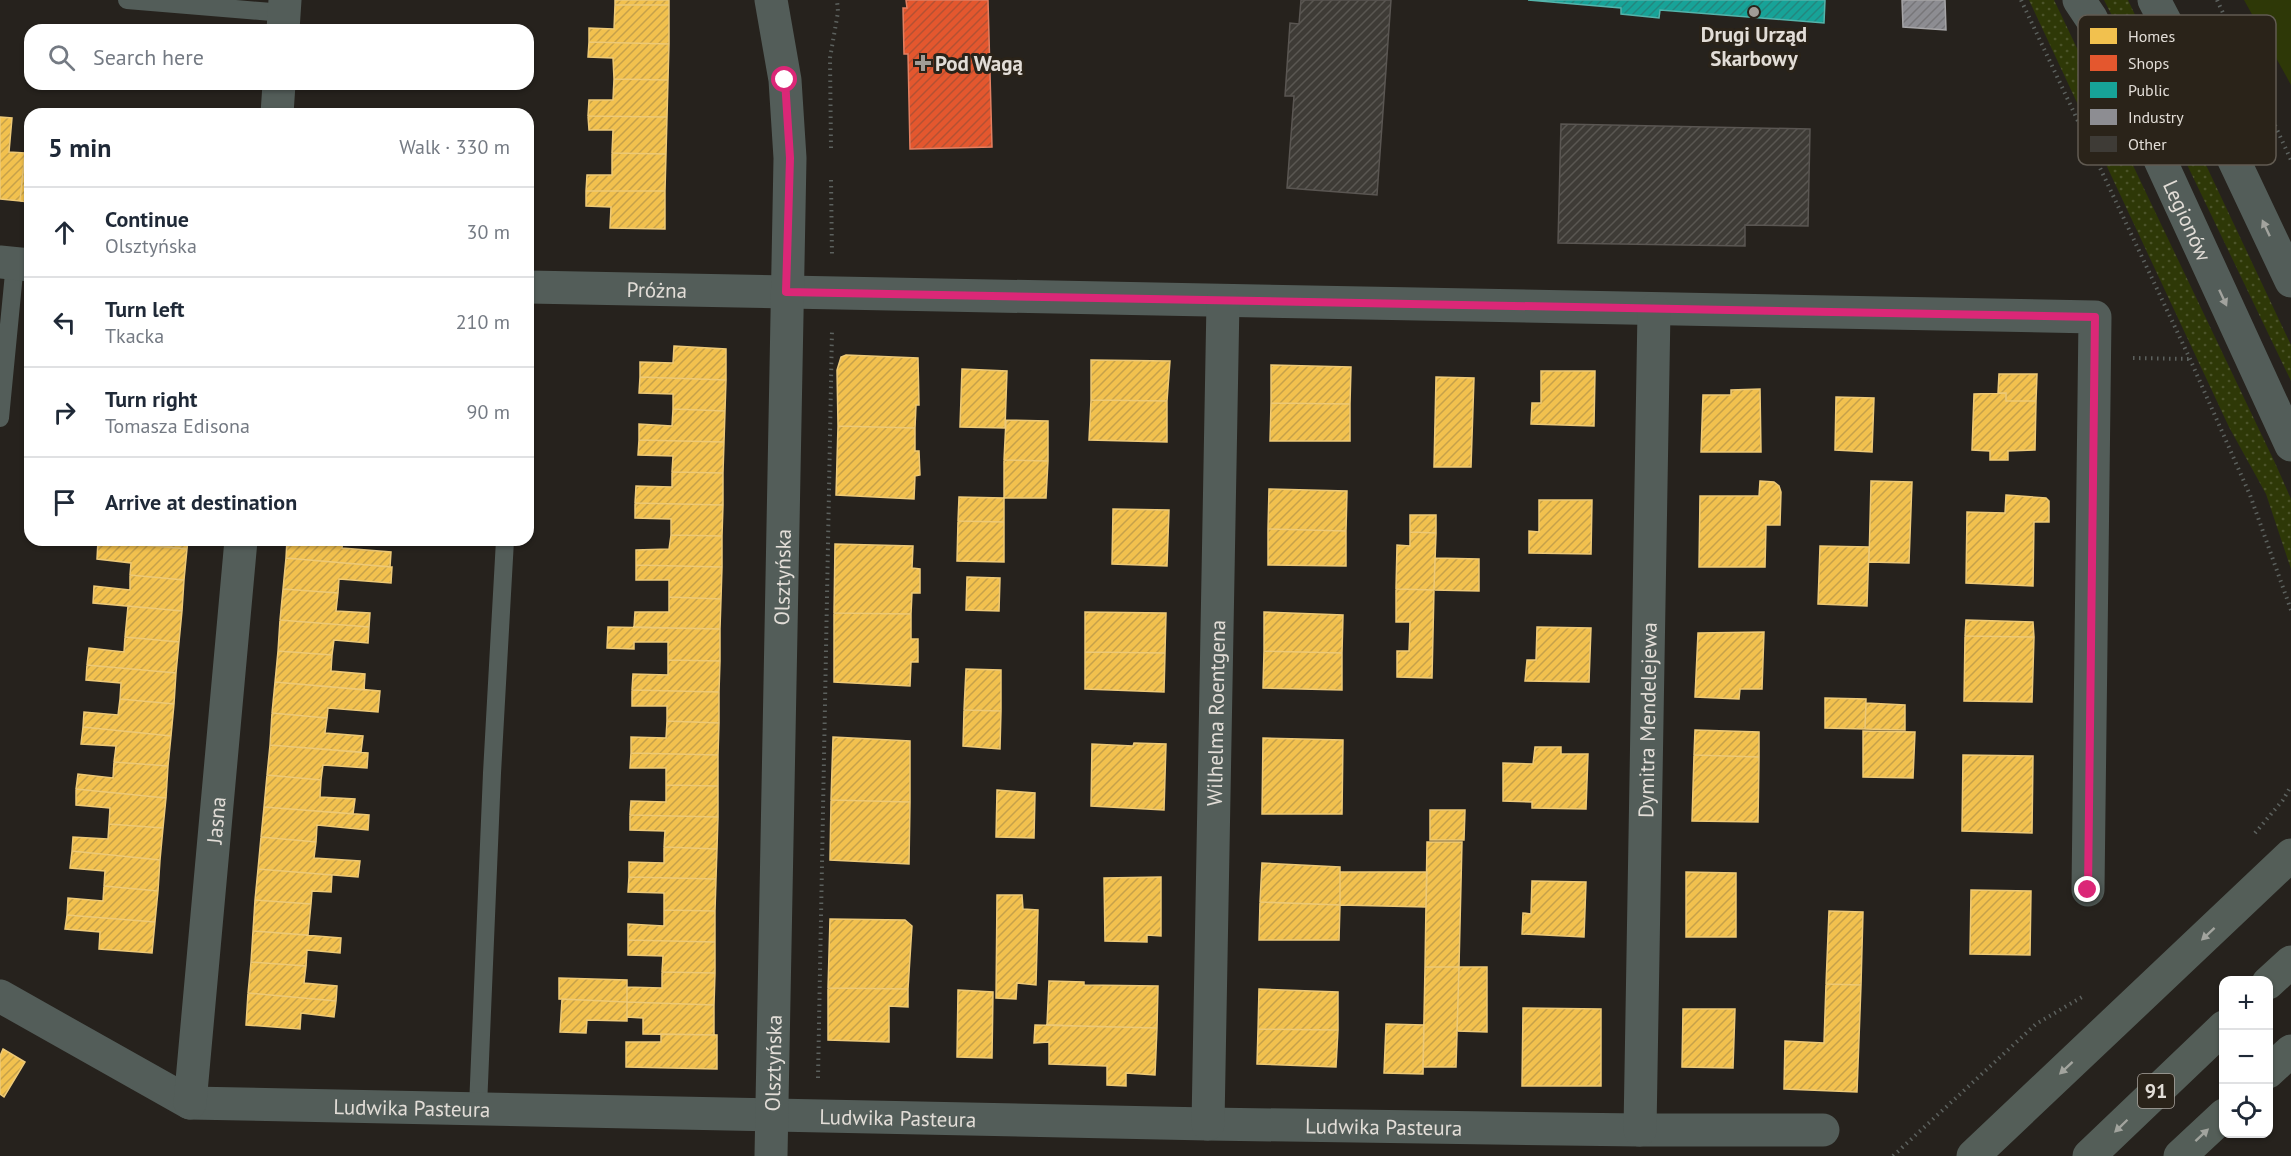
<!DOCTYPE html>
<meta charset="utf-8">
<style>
body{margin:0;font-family:"PT Sans",sans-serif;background:#f6f6f7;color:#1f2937}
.controls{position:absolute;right:18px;bottom:18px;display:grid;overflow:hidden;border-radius:12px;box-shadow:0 2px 4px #0004}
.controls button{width:54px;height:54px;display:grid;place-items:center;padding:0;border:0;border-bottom:2px solid #e0e1e3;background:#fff;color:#1f2937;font:30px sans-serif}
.stop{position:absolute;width:18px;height:18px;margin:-14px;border:4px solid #db2777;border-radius:50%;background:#fff}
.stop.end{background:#db2777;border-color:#fff;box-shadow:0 2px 6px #0008}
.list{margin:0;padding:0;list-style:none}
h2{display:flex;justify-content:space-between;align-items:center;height:78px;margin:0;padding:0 24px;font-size:26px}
h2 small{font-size:20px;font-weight:400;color:#747a83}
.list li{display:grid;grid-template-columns:39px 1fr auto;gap:18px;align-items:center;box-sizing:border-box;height:90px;padding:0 24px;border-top:2px solid #e0e1e3}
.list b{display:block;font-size:22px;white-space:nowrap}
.list p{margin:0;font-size:20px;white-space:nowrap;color:#747a83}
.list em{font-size:20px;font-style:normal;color:#747a83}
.icon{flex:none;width:33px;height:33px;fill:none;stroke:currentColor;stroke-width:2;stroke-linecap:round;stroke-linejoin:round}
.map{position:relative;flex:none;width:2291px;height:1156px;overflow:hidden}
.search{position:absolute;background:#fff;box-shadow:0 2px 4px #0004;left:24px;top:24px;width:510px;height:66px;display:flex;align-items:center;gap:15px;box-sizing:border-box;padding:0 21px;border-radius:18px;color:#747a83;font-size:22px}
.panel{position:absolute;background:#fff;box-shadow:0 2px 4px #0004;left:24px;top:108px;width:510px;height:438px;border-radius:18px}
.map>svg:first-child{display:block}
.grass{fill:url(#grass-dots)}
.garden{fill:#2e3807}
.homes{fill:url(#homes-hatch);stroke:#edc977;stroke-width:1.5}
.shops{fill:url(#shops-hatch);stroke:#e37f61;stroke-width:1.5}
.public{fill:url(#public-hatch);stroke:#54b4ab;stroke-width:1.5}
.industry{fill:url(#industry-hatch);stroke:#a6a5a7;stroke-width:1.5}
.building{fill:url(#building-hatch);stroke:#5a5652;stroke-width:1.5}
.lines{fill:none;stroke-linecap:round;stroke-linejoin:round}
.path{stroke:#5c615e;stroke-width:4;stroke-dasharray:1.5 4.5;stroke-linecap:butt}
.service{stroke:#535d59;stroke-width:18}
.minor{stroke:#535d59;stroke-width:33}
.tertiary{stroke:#535d59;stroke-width:33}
.primary{stroke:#545e58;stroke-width:33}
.oneway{fill:#a2a39e}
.oneway2{fill:#a2a49e}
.route{stroke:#db2777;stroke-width:8}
.poi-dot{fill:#a09c96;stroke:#2a2319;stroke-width:2}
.labels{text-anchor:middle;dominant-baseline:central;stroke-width:6;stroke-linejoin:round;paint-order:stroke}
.shield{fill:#2a2319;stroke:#aba59e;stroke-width:1.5}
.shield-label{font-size:20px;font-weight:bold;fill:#e2ddd7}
.poi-label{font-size:21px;font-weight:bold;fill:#e2ddd7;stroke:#2a2319}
.street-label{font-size:21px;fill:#e2ddd7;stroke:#2a2319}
.key{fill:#2a2319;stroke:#615b52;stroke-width:1.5}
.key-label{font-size:16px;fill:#e2ddd7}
</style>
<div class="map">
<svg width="2291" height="1156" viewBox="0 0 2291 1156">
<defs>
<pattern id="grass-dots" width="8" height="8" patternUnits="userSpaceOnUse" patternTransform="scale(1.5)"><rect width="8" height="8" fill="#2e3807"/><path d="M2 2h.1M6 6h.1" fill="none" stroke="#4c542a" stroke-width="1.8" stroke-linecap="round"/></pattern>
<pattern id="homes-hatch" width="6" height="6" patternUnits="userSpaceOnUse" patternTransform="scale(1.5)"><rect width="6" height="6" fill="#f2c14e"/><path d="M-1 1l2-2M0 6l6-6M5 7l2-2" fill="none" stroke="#c6a14a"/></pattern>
<pattern id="shops-hatch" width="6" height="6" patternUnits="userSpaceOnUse" patternTransform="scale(1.5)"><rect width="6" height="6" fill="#e4572e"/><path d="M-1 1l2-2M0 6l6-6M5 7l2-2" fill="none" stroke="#b45133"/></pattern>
<pattern id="public-hatch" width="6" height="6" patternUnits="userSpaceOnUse" patternTransform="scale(1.5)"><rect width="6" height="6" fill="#17a398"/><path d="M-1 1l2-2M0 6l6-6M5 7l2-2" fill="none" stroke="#24867e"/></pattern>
<pattern id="industry-hatch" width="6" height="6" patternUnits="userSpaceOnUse" patternTransform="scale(1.5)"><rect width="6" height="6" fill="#8d8d92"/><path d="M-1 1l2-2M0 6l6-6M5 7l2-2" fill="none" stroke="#777679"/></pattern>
<pattern id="building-hatch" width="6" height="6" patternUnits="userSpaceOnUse" patternTransform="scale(1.5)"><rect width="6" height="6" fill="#3e3b36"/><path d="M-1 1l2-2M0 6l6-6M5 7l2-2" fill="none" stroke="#5a5752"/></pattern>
</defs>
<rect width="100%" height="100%" fill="#26221d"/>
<path class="grass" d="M2029,0H2054L2276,465L2291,499V569L2266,494L2229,427Z
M2104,0H2128L2291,345V381L2168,125Z"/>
<path class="garden" d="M2244,0H2291V85Z"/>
<path class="homes" d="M615,0H669V5H615Z
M615,5H669V44L589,42V28L614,29Z
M589,42L669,44L668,80L614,79L613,58L588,57Z
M614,79L668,80L667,117L588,116L589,100H613Z
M588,116L667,117L666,154L612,153L613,130H589Z
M0,117L12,118L9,152L25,153L20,201L0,199Z
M25,153L30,154V202L20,201Z
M612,153L666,154L665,191H586L587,175H612Z
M586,191H665V229L610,228L611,207L586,206Z
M674,346L726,349V380L640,377V362L673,363Z
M846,355L918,358L919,405H916L915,428L838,426L837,370L841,357Z
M1091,360L1170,361L1167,401L1091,400Z
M1271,365L1351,367L1350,404L1271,403Z
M962,369L1007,371L1005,428L960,427Z
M1541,371H1595L1594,426L1531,424L1532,403H1541Z
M1999,374H2037L2036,401H2006V393H1998Z
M640,377L726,380L725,411L673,409V394L639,393Z
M1436,377L1474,378L1471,467H1434Z
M1760,389L1761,452H1701L1703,395H1731V390Z
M2006,393V401H2036L2035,450L2008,451V460H1990V451L1972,450L1974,394Z
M1836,397L1874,398L1872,452L1835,450Z
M1091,400L1167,401V442L1089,440Z
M1271,403L1350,404V441H1270Z
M673,409L725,411L724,442L639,440V424L672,426Z
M1006,420L1048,421V461L1004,460Z
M838,426L915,428V451H919L920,475L915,476L914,499L836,495Z
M639,440L724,442L723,473L672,472L673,456L638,455Z
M1004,460L1048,461L1046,498H1004Z
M672,472L723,473V505L635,503L636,486L672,487Z
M1760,481L1774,482L1779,486L1781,492L1780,525H1766L1765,567H1699L1700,496H1759Z
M1871,481L1912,482L1909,563L1869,562Z
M1269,489L1347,491L1346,531L1268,529Z
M2006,495L2046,498L2049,501V522H2034L2033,586L1966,583L1967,512L2005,513Z
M959,497L1004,498V522L958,521Z
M1539,500H1592L1591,554L1529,553V531L1539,532Z
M635,503L723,505L722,536L671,535V519L635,518Z
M1113,509L1169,510L1167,566L1112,564Z
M1410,515H1436V533L1410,532Z
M958,521L1004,522V562L957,561Z
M1268,529L1346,531V566L1268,565Z
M1410,532L1436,533L1434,590L1396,589L1397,545L1410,546Z
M671,535L722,536V567L636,565V550L669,549Z
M99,540H188L187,549Z
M287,540H343L342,548L391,552L390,567L286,558Z
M98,541L187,549L184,580L130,575L131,563L97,559Z
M835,544L913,546L912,568L920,569V593H912L911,614L834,613Z
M1820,546L1869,547L1867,606L1818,604Z
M286,558L392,567L391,583L339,579L338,593L283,589Z
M1435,558L1479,559V591L1434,590Z
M636,565L722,567L721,599L669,597V580H636Z
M130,575L184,580L182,611L93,603L94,586L130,590Z
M967,577L1000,578L999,611L966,610Z
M283,589L338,593L336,611L370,613L369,627L280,620Z
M1396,589L1434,590L1432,678L1397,677V651H1409L1410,622H1396Z
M669,597L721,599L720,629L634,627L635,612H669Z
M128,606L182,611L179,642L125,637Z
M1085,612L1166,613L1165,653L1085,652Z
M1264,612L1343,615L1342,653L1264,651Z
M834,613L911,614V639H918V662H911L910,686L834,682Z
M280,620L369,627L368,643L334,640L332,655L278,651Z
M1966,620L2033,622L2034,637L1965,636Z
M608,627L720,629V661L668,660V642H634V649L607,648Z
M1537,627L1591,628L1589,682L1525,681L1527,660H1536Z
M1764,632L1762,689H1740L1739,699L1695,697L1698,633Z
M1965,636L2034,637L2032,702L1964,701Z
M125,637L179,642L176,673L87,665L89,648L124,652Z
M278,651L332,655L331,671L365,674L364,690L275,682Z
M1264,651L1342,653V690L1263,688Z
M1085,652L1165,653L1164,692L1085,689Z
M668,660L720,661L719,692L632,690L633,674L668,675Z
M87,665L176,673L174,704L120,699L121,683L86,680Z
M966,669L1001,670V711L964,710Z
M275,682L380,691L378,712L328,708L327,718L272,713Z
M632,690L719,692V723L667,721V706H632Z
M1825,698L1866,699L1865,729L1825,728Z
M120,699L174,704L171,736L83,727L84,712L118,715Z
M1866,703L1905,705V730L1865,729Z
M964,710L1001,711L1000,749L963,746Z
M272,713L327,718L325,733L363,736L361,752L270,745Z
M667,721L719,723L718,755L631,753V737L666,738Z
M83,727L171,736L168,766L114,762L116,746L81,744Z
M1695,730L1759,732V757L1694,755Z
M1863,731L1915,732L1913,778L1863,777Z
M833,737L910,741V802L831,800Z
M1263,738L1343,740L1342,814H1262Z
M1134,743L1166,744L1164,810L1091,806L1092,744L1133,746Z
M270,745L368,753L367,768L323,765L321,780L267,775Z
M1535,747H1561V754H1588L1586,809L1532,808V802L1503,801V763L1533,764Z
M631,753L718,755V786L666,785V768H630Z
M1694,755L1759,757L1758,822L1692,821Z
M1963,755L2033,756L2032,833L1962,831Z
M114,762L168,766L166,798L76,789L78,774L113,778Z
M267,775L321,780L320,797L355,799L353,814L264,807Z
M666,785L718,786V817L630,815L631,801L666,802Z
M76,789L166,798L163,828L109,824L110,808L76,805Z
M997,790L1035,793L1034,838L996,837Z
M831,800L910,802L909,864L830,860Z
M264,807L369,815L368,830L317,825L316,842L261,837Z
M1430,810H1465L1464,840H1430Z
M630,815L718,817L717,849L664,847L665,831L630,830Z
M109,824L163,828L160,860L72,851L73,837L108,839Z
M261,837L316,842L314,858L360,861L358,877L258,869Z
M1427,842H1462L1459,967H1425Z
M664,847L717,849L716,879L629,877V862L664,863Z
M72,851L160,860L158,891L104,886L105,871L70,868Z
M1262,863L1340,867V905L1260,902Z
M258,869L332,875L331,892L312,891L311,904L255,900Z
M1340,872H1427L1426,907L1340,905Z
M1686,872L1736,873V937H1686Z
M629,877L716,879L715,911L664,910V893L628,892Z
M1161,877V936L1147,935V942L1105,941L1104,878Z
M1532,881L1586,882L1584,937L1522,934L1523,913L1531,914Z
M104,886L158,891L155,922L67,915L68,898L103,901Z
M1971,890L2031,891L2030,955L1970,954Z
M997,895H1022L1023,909L1038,910L1036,985L1017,983L1016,999L996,998Z
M255,900L311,904L308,935L253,931Z
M1260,902L1340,905L1339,940H1259Z
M664,910L715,911V942L628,940V924L664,926Z
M1829,911L1863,912L1861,985L1826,984Z
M67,915L155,922L152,953L99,949L100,932L65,929Z
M830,919L905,920L912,926L908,989L828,988Z
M253,931L341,938L340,953L307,950L306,966L251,962Z
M628,940L715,942V973L662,972L663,956L628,955Z
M251,962L306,966L304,983L337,986L336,1001L248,993Z
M1425,967H1459L1456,1067H1423Z
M1459,967H1487V1032L1457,1031Z
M662,972L715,973L714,1005L627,1002V987L662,988Z
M559,978L627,980V1002L559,999Z
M1049,981L1084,982V985L1158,986L1157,1028L1047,1025Z
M1826,984L1861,985L1857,1092L1784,1089L1785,1041L1824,1043Z
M828,988L908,989V1007L889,1006V1042L828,1040Z
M1259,989L1338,992V1030L1258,1029Z
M958,990L993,992L992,1058L957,1057Z
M248,993L336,1001L334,1017L301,1013L300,1029L246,1025Z
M562,999L627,1002V1021L587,1020L586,1033L560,1032Z
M627,1002L714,1005V1035L643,1034V1018L627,1017Z
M1523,1008L1601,1009V1086H1522Z
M1683,1009H1735L1733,1068L1682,1067Z
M1386,1024L1424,1025L1423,1074L1384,1073Z
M1035,1025L1157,1028L1155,1075L1126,1073V1086L1107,1085V1066L1049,1064V1042L1034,1043Z
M1258,1029L1338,1030L1336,1067L1257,1064Z
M661,1034L717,1035V1069L626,1067V1042H661Z
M3,1049L25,1062L4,1097L0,1094V1056Z"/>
<path class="shops" d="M906,0H988L992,147L910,149L908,54H904L903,8H907Z"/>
<path class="public" d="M1528,0H1825L1824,23L1660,10L1659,18L1621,14V8Z"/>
<path class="industry" d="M1902,0H1945L1946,30L1903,27Z"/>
<path class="building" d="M1301,0H1391L1377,195L1287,188L1294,96H1285L1290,23L1299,24Z
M1561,124L1810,129L1808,226L1745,225V246L1558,243Z"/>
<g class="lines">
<path class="path" d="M2021,0L2190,359L2250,495L2291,610
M2217,0L2291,160
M831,148L830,58L838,12L837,0
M831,180L832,256
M2133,358L2190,359
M2255,833L2283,800L2291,786
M818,1078L832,330
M1893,1156L2036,1024L2082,997"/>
<path class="service" d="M127,0L284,13
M0,418L15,263
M478,1107L492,773L505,540"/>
<g class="minor">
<path d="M283,30L285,0"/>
<path d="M277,114L279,84"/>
<path d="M0,262L30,265"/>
<path id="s1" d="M528,287L2095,317L2088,890"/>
<path id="s2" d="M0,996L190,1103L1208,1124L1640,1130H1823"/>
<path id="s3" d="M190,1103L241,540"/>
<path id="s4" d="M1208,1124L1223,301"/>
<path id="s5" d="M1640,1130L1654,310"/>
<path id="s6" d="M771,1156L790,158L785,80L771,0"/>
</g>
<g class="tertiary">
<path id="s7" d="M2079,0L2091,18L2133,101L2291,445"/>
<path d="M2154,0L2197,82L2291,281"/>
</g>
<path class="primary" d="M2268,983L2291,962
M2268,1072L2291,1051
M1973,1156L2291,855
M2089,1156L2224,1027
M2180,1156L2224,1115"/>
</g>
<defs><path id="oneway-solid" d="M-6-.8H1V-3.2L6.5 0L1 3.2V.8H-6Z" transform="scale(1.5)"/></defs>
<g class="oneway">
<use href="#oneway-solid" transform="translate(2266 228) rotate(-115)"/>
<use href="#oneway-solid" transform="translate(2223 298) rotate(65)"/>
</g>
<g class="oneway2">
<use href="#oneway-solid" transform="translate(2208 934) rotate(137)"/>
<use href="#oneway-solid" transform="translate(2066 1068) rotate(137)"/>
<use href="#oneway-solid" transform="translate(2121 1126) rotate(136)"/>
<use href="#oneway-solid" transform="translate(2202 1135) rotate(-43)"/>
</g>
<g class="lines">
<path class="route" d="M785,80L790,158L786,292L2095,317L2088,890"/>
</g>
<g class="poi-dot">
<circle cx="1754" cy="12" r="6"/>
<path d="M920 54h6v6h6v6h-6v6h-6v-6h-6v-6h6z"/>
</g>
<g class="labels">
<rect class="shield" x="2138" y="1074" width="36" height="34" rx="4.5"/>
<g class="shield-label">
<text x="2156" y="1091">91</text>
</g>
<g class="poi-label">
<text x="1754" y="34">Drugi Urząd<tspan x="1754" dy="24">Skarbowy</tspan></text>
<text x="935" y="63" text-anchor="start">Pod Wagą</text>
</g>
<g class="street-label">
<text stroke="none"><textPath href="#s7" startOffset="246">Legionów</textPath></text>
<text stroke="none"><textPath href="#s1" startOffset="129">Próżna</textPath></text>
<text stroke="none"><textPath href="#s6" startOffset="579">Olsztyńska</textPath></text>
<text stroke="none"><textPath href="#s4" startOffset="411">Wilhelma Roentgena</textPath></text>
<text stroke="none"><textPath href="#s5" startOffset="410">Dymitra Mendelejewa</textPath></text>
<text stroke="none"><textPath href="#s3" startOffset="284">Jasna</textPath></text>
<text stroke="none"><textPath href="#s6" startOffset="93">Olsztyńska</textPath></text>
<text stroke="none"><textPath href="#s2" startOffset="440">Ludwika Pasteura</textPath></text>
<text stroke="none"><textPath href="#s2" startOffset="926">Ludwika Pasteura</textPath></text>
<text stroke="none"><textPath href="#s2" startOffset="1412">Ludwika Pasteura</textPath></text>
</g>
</g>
<rect x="2078" y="15" width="198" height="150" rx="9" class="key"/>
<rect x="2090" y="28" width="27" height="16" fill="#f2c14e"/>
<rect x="2090" y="55" width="27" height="16" fill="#e4572e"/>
<rect x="2090" y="82" width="27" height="16" fill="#17a398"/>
<rect x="2090" y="109" width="27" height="16" fill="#8d8d92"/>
<rect x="2090" y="136" width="27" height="16" fill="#3e3b36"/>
<g class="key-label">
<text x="2128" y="42">Homes</text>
<text x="2128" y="69">Shops</text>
<text x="2128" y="96">Public</text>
<text x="2128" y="123">Industry</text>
<text x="2128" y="150">Other</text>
</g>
</svg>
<div class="controls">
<button>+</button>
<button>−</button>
<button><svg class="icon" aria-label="locate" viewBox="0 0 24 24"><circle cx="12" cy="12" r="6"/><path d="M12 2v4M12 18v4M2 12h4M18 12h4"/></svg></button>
</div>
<div class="stop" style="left:785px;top:80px"></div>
<div class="stop end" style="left:2088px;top:890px"></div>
<div class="search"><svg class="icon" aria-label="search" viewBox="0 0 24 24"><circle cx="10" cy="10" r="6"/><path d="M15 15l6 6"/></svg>Search here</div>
<section class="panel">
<h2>5 min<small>Walk · 330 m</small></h2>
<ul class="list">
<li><svg class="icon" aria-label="ahead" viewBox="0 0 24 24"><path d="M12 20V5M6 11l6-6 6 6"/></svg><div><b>Continue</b><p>Olsztyńska</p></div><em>30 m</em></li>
<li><svg class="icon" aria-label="left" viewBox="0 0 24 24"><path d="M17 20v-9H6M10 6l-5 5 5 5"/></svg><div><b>Turn left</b><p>Tkacka</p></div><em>210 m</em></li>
<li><svg class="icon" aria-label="right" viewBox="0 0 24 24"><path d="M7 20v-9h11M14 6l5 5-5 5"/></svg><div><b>Turn right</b><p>Tomasza Edisona</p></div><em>90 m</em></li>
<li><svg class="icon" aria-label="arrive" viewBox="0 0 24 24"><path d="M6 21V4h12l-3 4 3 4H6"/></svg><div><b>Arrive at destination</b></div></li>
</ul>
</section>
</div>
